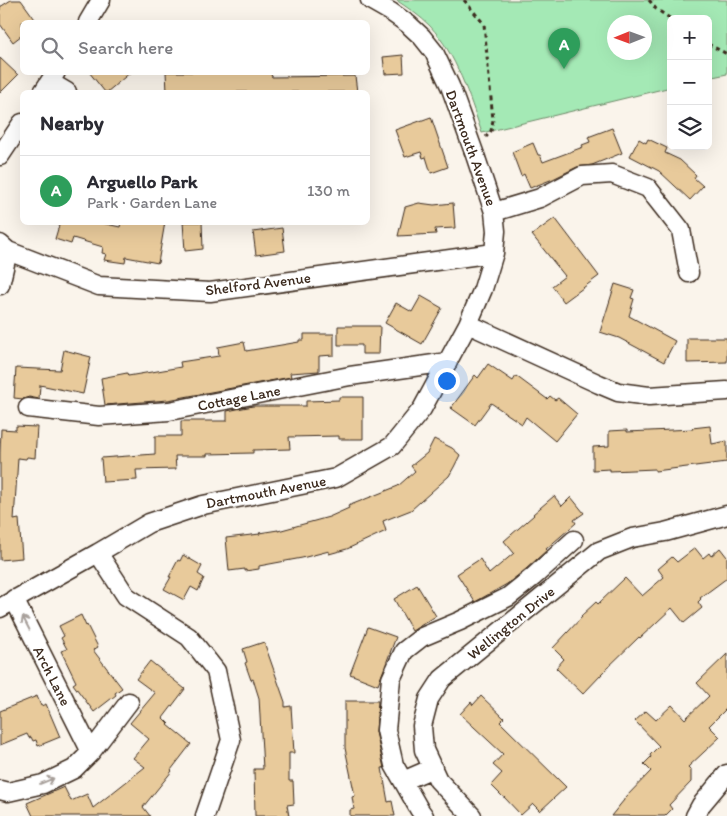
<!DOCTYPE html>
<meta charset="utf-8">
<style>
body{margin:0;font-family:Itim,sans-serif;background:#f7f7f7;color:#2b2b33}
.controls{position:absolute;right:15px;top:15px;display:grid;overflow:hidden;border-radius:8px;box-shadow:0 5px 20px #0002}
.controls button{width:45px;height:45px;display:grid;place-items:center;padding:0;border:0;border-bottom:1px solid #e1e1e2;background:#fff;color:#2b2b33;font:25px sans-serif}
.compass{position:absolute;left:607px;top:15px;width:45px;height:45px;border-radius:50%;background:#fff;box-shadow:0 5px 20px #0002;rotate:269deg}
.you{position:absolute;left:446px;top:380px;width:18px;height:18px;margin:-12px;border:4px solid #fff;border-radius:50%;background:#1a73e8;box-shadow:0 0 0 8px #1a73e833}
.badge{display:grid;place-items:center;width:32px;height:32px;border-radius:50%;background:#ea580c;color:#fff;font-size:16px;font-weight:700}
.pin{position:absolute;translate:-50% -41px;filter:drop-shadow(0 1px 2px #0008)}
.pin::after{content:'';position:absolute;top:26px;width:18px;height:15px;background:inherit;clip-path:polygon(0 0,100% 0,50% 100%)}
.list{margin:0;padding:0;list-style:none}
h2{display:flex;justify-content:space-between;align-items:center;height:65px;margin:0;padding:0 20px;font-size:21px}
h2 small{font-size:16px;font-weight:400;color:#7c7c81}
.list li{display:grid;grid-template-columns:32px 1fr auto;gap:15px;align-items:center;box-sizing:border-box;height:70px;padding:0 20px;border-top:1px solid #e1e1e2}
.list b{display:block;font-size:19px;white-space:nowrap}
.list p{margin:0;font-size:16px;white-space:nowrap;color:#7c7c81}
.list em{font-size:16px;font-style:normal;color:#7c7c81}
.icon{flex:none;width:28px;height:28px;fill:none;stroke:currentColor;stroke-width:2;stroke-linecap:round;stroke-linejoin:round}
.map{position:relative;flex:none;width:727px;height:816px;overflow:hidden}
.search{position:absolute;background:#fff;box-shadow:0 5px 20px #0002;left:20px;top:20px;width:350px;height:55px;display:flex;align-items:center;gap:12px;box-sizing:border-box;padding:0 18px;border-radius:8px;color:#7c7c81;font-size:19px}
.panel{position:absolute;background:#fff;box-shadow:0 5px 20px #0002;left:20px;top:90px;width:350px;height:135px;border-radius:8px}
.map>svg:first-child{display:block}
.green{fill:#a4e9b5;stroke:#708a6a;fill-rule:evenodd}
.building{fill:#e8ca9b;stroke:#3b2a1e}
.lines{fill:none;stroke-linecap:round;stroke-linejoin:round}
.minor-casing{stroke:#3b2a1e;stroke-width:21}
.path{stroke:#3b2a1e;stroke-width:3;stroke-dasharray:4 4;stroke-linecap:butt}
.minor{stroke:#fff;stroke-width:18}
.oneway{stroke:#a79f9a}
.labels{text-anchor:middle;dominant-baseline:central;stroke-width:4;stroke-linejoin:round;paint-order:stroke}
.street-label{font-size:15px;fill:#3b2a1e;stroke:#fff}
</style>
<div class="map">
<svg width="727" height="816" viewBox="0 0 727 816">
<rect width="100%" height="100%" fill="#faf4eb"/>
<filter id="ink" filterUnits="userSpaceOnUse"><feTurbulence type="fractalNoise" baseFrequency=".02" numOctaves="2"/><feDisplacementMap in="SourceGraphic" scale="10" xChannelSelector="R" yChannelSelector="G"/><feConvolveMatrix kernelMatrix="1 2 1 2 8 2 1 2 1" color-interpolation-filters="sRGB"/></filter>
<g filter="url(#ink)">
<path class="green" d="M396,0H727V74L708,78V19H671V87L482,133C469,96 457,55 430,26C420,16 408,8 396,0ZM614,22H644V52H614Z"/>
<path class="building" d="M11,0H21L37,22H22V35L13,42L0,24V7Z
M403,55L404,73L385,74L383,57Z
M0,58L18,75L0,93Z
M89,72H131L107,92H105Z
M166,72H270L272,77L355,76L357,92H167Z
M431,117L448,167L431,173L426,157L423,158L421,152L405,157L395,130Z
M612,128L622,153L592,165L577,167L553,179L530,188L524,174L521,176L512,152L533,143L538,155H540L543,162L583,147L582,145L590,142L588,137Z
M639,139L646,143L648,139L667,148L665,153L680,160L696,175L694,178L703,186L690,200L659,171L630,156Z
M419,203L434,205L453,203L455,228L435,229L436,234L398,236L405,207Z
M555,218L599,276L564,302L552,286L565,276L532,235Z
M60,222H97L120,227L121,222H165L158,263L126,257L125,263L104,260L106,254L102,253L103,247L73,238L71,244L55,239Z
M183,222H202L203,249L185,251Z
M282,228L285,251L256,255L253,232Z
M615,284L634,290L631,298L634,299L629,316L675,341L664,362L619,338L600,332Z
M421,296L442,308L422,344L385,323L396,303L412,312Z
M338,326H380L379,354H362V345H338Z
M304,334H334V355L319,356V371L290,373L291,377L168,400L105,405L101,378L127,373L128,376L181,367L180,362L219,356L218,347L244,342L246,351L299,342V340H304Z
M687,338H727V362L687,363Z
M64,350L91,357L83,394L40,385L39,399L29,397L23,399L14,398L16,368L60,370Z
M488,364L513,381L516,376L547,399L550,396L555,400L558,398L577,414L555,441L526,417L522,424L491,403L475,425L451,408L475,375L478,378Z
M339,397H363V439H339V436L289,437L290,449L253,450V453L207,454V456H175L176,469L136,470L137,480L103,482L101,458L155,454V436H181V421H227V411L253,406H306V401L339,400Z
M16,426L37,427L35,458L27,457L26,459L18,458L14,520L19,519L22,558L0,560V453L1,429L16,430Z
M710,426L712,444L727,441V462L655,471V469L610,471V469L593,470V447L609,446V431L627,430V432L693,429L692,428Z
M434,439L452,448L460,455L454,467L449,476L411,510L383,521L386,531L347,549L329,554V551L302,558L259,566V569L245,571V569L229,571L226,538L260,534L259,533L278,530V531L329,517L349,508L348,506L398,486L415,471L411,466L427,453Z
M554,496L562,506L571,497L584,513L574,520L576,523L546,549L547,550L526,569L507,584L475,602L457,574L480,559L489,574L514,553L504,541L534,515L533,514Z
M695,548L703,558L709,553L711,556L720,548L727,557V578L700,598L701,599L698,602L702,608L684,623L672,608L640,638L639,637L601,674H602L583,694L556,668L564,659L553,648L582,617L581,616L596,602L598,604L625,578L642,596L664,577L658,569L672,557L677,562Z
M183,555L202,566L198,574L204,578L198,591L191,587L184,600L164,589L171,577H169L178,560L180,561Z
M417,585L436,616L412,631L394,599Z
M81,615L86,626L87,625L98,647L93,650L122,688L115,693L116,695L94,712L73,684L76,682L61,651L67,649L61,638L64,636L59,626Z
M368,627L396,637L378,685L350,674Z
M264,642L285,702V707L291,706L294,753H289V781H293L294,804L287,805L289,816H255L254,769H263L259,698L253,679L251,680L245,663L247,662L243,649Z
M727,654V708L709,726L720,737L688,767L691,770V782L669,805L672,809L665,816H611L624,800V799L651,771L644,764L651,757L650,755L659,746L635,721L646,711L656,720L672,705L685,719L709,696L697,683Z
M150,661L185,689L163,718L169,724L168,725L191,744L171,770L172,771L143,807L150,816H33L27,803L64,787L71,801L87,794L93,808L145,767L133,758L149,739L130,723L155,693L136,679Z
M37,696L41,706L46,704L60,737L38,746L36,740L33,741L31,737L29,738L27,734L0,745V711Z
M481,696L504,718L500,722L566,787L540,811L533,804L521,815L504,797H503L491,785L502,773L493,765L503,754L460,714L471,702L473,705Z
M345,701H378L376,732L384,768H382L388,802L392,801L395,816H350V810L354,809L352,797L355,796L345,748Z"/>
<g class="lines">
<defs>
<path id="minor" d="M88,22L101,0
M50,82L67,92
M43,92L56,72
M0,156L22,123
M494,212L540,198L582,176L612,174L648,188L681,230L689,273
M0,244L8,251L99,286L210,292L494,253
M0,285L8,251
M468,324L599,384L618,392L649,396L727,391
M28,408L99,416L169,411L350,376L448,362
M0,608L98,553
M91,752L129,702
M403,781L433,768
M0,790L8,792L43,784L74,769L91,752L14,599
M205,816L231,740L216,671L189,637L126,596L98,553L149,523L203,505L336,478L392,446L422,409L468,324L483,289L494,253L496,231L494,212L475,155L450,86L434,52L422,37L408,24L391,12L370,0
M424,816L419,809L394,765L386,730L391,679L404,651L422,637L460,621L508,597L533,577L574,540
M472,816L438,780L424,750L422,726L429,699L442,679L599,551L632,538L665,532L727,515
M695,816L701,805L727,774"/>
</defs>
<use href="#minor" class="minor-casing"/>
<path class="path" d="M464,0L484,24L493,120L491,131L486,137
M649,0L656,9L671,19
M708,44L727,54"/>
<use href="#minor" class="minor"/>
</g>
<defs><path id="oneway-shaft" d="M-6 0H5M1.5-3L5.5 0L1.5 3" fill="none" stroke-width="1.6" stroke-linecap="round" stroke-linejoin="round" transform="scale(1.25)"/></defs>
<g class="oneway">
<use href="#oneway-shaft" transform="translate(26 623) rotate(-117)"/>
<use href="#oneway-shaft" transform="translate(47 781) rotate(-22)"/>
</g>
</g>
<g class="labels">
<g class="street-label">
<text transform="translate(471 148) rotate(70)">Dartmouth Avenue</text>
<text transform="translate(258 284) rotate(-7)">Shelford Avenue</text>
<text transform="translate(239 398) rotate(-11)">Cottage Lane</text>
<text transform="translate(266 492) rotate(-11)">Dartmouth Avenue</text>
<text transform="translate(511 623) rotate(-39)">Wellington Drive</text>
<text transform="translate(52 676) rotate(63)">Arch Lane</text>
</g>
</g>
</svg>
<div class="controls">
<button>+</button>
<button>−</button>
<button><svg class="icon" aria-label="layers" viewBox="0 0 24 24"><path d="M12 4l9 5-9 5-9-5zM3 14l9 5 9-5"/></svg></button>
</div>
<svg class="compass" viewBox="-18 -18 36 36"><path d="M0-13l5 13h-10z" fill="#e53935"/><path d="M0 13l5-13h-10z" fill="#7c7c81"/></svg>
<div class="you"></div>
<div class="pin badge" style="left:564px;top:69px;background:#2e9e5b">A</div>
<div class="search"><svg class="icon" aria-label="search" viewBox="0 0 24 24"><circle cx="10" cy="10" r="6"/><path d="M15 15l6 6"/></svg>Search here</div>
<section class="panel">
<h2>Nearby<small></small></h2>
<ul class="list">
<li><span class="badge" style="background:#2e9e5b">A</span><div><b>Arguello Park</b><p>Park · Garden Lane</p></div><em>130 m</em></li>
</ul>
</section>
</div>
